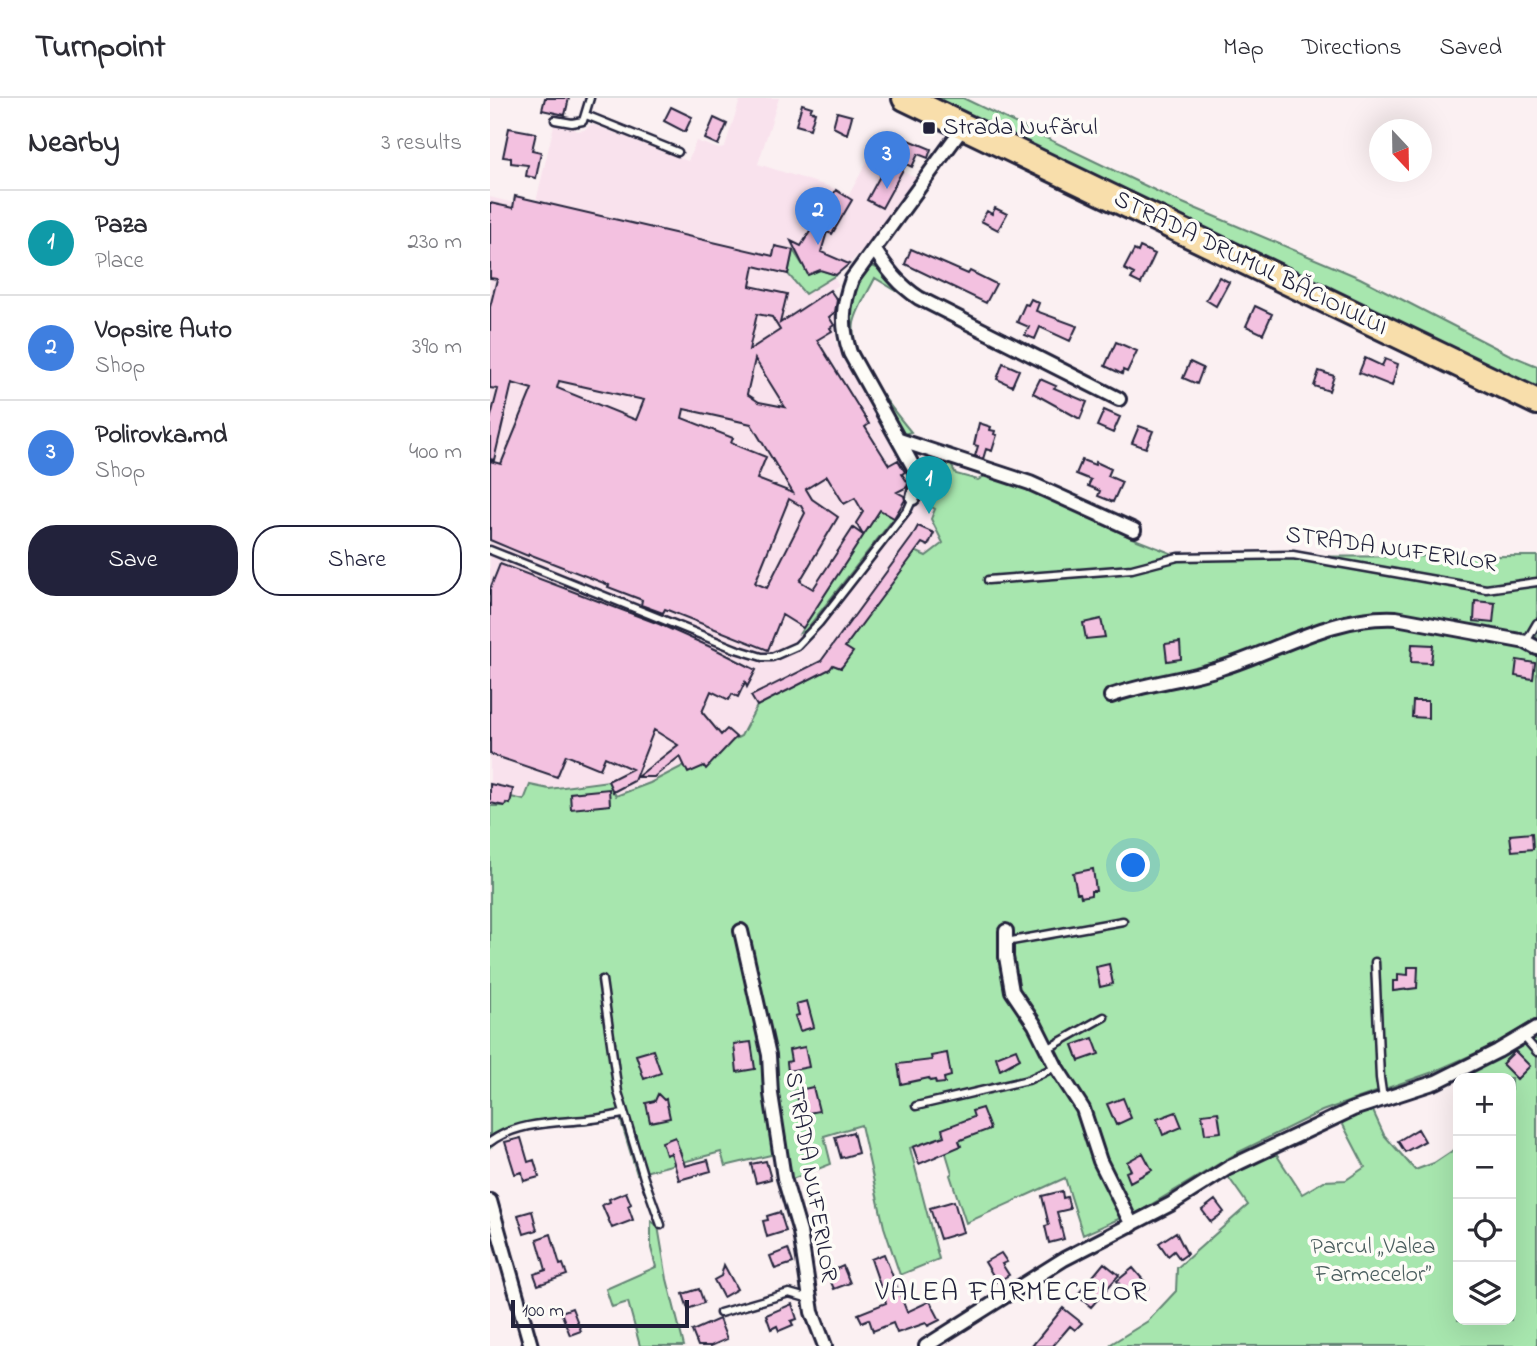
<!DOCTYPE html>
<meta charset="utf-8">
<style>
body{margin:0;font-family:"Indie Flower",sans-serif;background:#f2f2f3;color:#2b2b33}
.controls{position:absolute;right:21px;bottom:21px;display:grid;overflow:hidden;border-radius:14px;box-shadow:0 7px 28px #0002}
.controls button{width:63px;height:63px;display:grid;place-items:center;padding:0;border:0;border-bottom:2px solid #e1e1e2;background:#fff;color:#2b2b33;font:35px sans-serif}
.compass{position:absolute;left:879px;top:21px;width:63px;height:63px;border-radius:50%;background:#fff;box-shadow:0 7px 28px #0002;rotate:158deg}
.scale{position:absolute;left:21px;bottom:18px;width:178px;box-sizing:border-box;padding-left:7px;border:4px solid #22223b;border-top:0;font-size:19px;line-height:24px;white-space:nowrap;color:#22223b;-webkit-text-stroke:5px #fdfcf7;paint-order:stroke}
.you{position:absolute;left:644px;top:768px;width:24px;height:24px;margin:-18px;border:5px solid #fff;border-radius:50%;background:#1a73e8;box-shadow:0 0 0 10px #1a73e833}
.badge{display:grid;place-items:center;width:46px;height:46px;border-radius:50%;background:#22223b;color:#fff;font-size:23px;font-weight:700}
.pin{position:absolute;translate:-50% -58px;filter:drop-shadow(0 2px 4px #0008)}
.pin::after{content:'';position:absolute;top:37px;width:24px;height:21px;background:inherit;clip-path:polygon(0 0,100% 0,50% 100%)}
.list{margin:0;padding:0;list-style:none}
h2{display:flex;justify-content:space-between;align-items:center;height:91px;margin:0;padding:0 28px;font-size:30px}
h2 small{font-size:23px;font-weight:400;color:#7c7c81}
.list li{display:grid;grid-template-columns:46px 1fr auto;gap:21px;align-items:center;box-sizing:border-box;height:105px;padding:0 28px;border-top:2px solid #e1e1e2}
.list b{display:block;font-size:26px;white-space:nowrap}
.list p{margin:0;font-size:23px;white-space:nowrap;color:#7c7c81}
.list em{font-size:23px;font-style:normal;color:#7c7c81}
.actions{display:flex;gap:14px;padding:21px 28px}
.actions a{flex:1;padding:16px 0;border:2px solid #22223b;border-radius:28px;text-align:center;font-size:24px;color:#22223b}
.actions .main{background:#22223b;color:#fff}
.icon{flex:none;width:38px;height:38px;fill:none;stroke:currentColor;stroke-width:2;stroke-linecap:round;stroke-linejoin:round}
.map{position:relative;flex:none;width:1047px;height:1248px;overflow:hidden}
header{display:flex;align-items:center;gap:42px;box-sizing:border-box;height:98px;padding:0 35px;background:#fff;border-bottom:2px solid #e1e1e2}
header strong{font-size:33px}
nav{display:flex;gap:38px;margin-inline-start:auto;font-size:24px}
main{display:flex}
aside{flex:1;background:#fff}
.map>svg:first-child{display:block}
.built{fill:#f9e2ed}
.green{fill:#a7e6ae;stroke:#648474;stroke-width:2}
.building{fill:#f3c1e0;stroke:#22223b;stroke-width:2;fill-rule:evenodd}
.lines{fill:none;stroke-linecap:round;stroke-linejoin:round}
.lane-casing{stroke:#22223b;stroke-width:11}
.street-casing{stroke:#22223b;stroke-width:18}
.highway-casing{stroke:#22223b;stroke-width:30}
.lane{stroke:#fdfcf7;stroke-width:6}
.street{stroke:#fdfcf7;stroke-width:12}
.highway{stroke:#f8deab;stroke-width:24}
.poi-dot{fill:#22223b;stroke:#fdfcf7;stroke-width:2.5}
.labels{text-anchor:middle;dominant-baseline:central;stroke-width:7;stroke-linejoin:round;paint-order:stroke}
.poi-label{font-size:24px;fill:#22223b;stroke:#fdfcf7;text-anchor:start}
.street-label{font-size:24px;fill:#22223b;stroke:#fdfcf7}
.park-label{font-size:24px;fill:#4a5d5e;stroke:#fdfcf7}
.quarter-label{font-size:28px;letter-spacing:2px;fill:#22223b;stroke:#fdfcf7}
</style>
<header>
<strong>Turnpoint</strong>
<nav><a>Map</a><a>Directions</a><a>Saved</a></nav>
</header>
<main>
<aside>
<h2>Nearby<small>3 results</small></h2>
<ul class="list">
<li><span class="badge" style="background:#0f9aa8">1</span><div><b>Paza</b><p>Place</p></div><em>230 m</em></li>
<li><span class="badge" style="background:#3f7fe0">2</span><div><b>Vopsire Auto</b><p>Shop</p></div><em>390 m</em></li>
<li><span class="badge" style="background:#3f7fe0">3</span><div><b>Polirovka.md</b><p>Shop</p></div><em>400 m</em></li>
</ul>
<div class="actions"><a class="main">Save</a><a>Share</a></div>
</aside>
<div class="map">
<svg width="1047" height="1248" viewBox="0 0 1047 1248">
<rect width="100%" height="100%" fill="#fbf0f2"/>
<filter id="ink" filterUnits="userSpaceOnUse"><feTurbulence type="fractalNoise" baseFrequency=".0143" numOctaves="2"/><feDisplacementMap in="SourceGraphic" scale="14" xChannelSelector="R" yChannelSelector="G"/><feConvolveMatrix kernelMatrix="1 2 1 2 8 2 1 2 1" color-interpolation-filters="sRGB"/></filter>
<g filter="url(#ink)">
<path class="built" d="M245,0H289L268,66L346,91L359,97L379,60L430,81L378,145L352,174L344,179L349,187L341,192L347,202L344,227L346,244L415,367L412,369L415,374L413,376L419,388L416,397L445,411L441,421L453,445L436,459L426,453L351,570L343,568L340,571L267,608L251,638L160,685L126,698L118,683L59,691L41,687L34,702L15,708H0V99L24,105L20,120L41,125L64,27L85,31L87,33L94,32L102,26L198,63L206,43L229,51L235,48L250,2Z"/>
<path class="green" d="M434,0H473L681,100L870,180L1018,256L1047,268V294Z
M303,152L312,166L346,177L315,196L298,176Z
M382,168L394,173L421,202L385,180C379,193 367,210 364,225C358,257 402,311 421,334L414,336C395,313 362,262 358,231C356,217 361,202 367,190C371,181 374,174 382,168Z
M450,364L460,365L466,376L488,382L496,377L534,389L642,440L701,463L732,459L1047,458V920L1007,946L943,974L832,1013L749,1054L647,1115L633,1119L593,1137L575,1080L476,1125L460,1077L462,1075L451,1039L420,1050L449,1161L410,1177L394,1129L371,1027L334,1038L341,1066L292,1085L285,1056L235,1068L231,1054L147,1076L130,1020C118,1022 105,1026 93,1027C57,1030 29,1023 0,1050V708H15L16,705L20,706L21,699L34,702L40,687L59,691L118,683L126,698L160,685L251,638L267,608L340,571L343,567L351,570L362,554L355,549L425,453L436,458L453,445L441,421L445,411L436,406L441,387L447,386L444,375L452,372Z
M403,392L395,415L404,420L315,533L310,535Z
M1047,940V1248H624L621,1246L658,1223L686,1193L687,1170L758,1107L737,1077L786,1056L812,1096L834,1083L856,1082L875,1069L851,1023L863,1017L883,1013L894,1037L925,1072L944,1065L968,1049V1222H1021V980H968V983L965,980L1030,946Z
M161,1123L168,1128L177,1181L194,1248H150L138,1204L122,1209L116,1191L166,1169L161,1150Z"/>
<path class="building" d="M55,0H79L75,17L52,12Z
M312,6L322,9L320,13L325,14L320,31L306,27Z
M181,9L202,19L195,34L174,23Z
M347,14L362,18L357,36L343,29Z
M224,20L237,26L228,47L215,41Z
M19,30L46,35L42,52L51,54L46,80L36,78L38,67L21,65V60L13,59Z
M419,42L441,51L438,60L428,56L422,69L416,66L392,110L377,102L396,67L394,66L397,57L404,59L411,46L416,48Z
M346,92L362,102L342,136L337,134L331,154L359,166L346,177L330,172L318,177L301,143L311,148Z
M25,98L283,158L285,148L303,152L298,176L264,168L260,188L297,196L290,225L340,192L347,202L345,214L339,219L344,227L340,230L342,233L327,242L379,326L375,329L399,367L408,362L415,374L412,376L418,385L417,389L407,394L414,398L415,402L404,420L390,412L313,530L292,517L278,552L175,511L173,515L151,507L152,502L118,489L119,487L39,456L38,458L0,442V363L11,366L42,291L22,285L4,362L0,361V322L8,291L0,290V209L7,181L0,180V105L23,110ZM267,216L282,219L290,232L259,252ZM265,261L295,309L269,304L257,296ZM69,283L154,302L146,322L67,290ZM194,311L261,326L303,395L267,381L276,359L241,345L243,340L192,320ZM337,378L354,406L365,400L373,414L366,425L373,437L363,430L323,491L310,483L348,419L322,401L316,391ZM299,401L311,408L315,415L277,490L265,485Z
M505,110L517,116L508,132L491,123L497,113L502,116Z
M650,149L665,156L651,186L641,181L644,176L634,171L644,152L648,154Z
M421,151L478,176L480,173L506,186L496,205L415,166Z
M729,179L739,184L726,208L716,202Z
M541,201L549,205L546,213L587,228L580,243L550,229L545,241L535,237L539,229L527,224L535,206L538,207Z
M765,208L782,216L773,236L756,228Z
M626,244L647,253L637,274L633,272L632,276L615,268Z
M875,260L892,268L895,261L908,266L902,288L869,275Z
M700,264L713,270L707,286L693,280Z
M513,265L529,272L522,288L507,281Z
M829,273L844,278L839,293L824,288Z
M550,281L566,288L564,290L597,304L590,321L543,295Z
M614,312L630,319L623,335L607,328Z
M489,325L501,329L500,332L505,333L504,336L507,337L502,353L496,351L493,361L485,358L488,348L484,347Z
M649,328L663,333L656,350L642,345Z
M592,362L605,367L606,364L621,371L618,378L632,384L623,404L608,398L610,393L598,388L601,382L586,376Z
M428,428L444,435L438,448L432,445L355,549L363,554L351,570L343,567L340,571L267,608L261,598L331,563L422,439Z
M10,466L169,526L225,551L266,572L257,589L255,584L248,599L242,596L239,602L221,593L212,614L231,637L237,631L246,639L216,671L214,668L198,675L190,658L164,679H147L188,647L164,632L144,683L123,694L118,683L142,671L115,659L110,671L76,657L67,679L0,656V491Z
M985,503L1005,505L1003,525L984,523Z
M611,521L615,539L596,541L593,525Z
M690,544L691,561L677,563L675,546Z
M922,546L943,547L941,565L921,564Z
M1027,562L1045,565L1043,581L1025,578Z
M923,603H938V620L922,619Z
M0,686L23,691L20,706L16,705L15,708L0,705Z
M119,691L120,707L81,711L80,695Z
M1042,735L1043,751L1022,753L1020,737Z
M603,771L606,793H601V797L591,799L590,795H587L583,775Z
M619,866L623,886L610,889L606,869Z
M918,869H928L927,890L903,893V883H908V876L918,877Z
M317,903L324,929L310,933L305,918L309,917L306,906Z
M603,940L609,956L589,963L583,947Z
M261,944L265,971L247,974L244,946Z
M315,949L319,969L298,973L297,964L301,963L299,952Z
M526,951L530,961L510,972L506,959Z
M163,952L171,975L154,981L146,957Z
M1025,953L1040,968L1027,981L1012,966Z
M457,955L461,978L454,980L455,985L446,986L445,982L440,983L439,980L411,986L408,966L442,962L441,958Z
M323,989L329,1013L313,1016L305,993Z
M168,996L174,1002L176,1001L180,1020L160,1024L156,1005L165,1003Z
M633,1000L641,1020L626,1027L617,1006Z
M492,1010L500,1031L473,1041L469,1043L471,1048L429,1066L423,1049L454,1038L452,1031L484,1019L482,1013Z
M686,1014L692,1029L673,1037L667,1021Z
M728,1014L731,1034L715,1036L712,1016Z
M928,1031L935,1043L915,1054L908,1043Z
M363,1034L368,1055L351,1060L345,1039Z
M185,1039L195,1068L218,1062L221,1073L189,1082L181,1055L176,1057L172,1044Z
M31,1040L38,1064L44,1062L49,1079L34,1083L32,1074L25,1076L15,1044Z
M653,1055L662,1072L640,1084L636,1074L641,1072L637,1064Z
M276,1063L281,1081L266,1085L261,1066Z
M572,1093L573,1100L577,1099L580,1111L567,1114L574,1141L559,1145L555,1128L559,1127L552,1098Z
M136,1094L141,1106L138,1108L143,1122L122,1130L112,1107L120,1104L119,1101Z
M725,1102L734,1114L721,1124L712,1112Z
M464,1103L473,1134L450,1141L440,1110Z
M42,1113L47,1132L34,1136L28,1117Z
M290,1114L296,1133L277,1139L273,1123L278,1122L277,1118Z
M686,1134L697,1156L690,1161L684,1153L678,1158L669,1145Z
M61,1136L70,1167L73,1166L77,1177L48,1187L44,1176L56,1172L47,1141Z
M298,1151L303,1165L285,1171L280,1158Z
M511,1155L517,1164L512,1166L519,1177L507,1184L495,1164Z
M394,1156L417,1214L440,1203L450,1222L438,1228L436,1225L407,1235L403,1225L383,1233L379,1221L372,1224L368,1216L396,1205L381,1161Z
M614,1165L629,1177L601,1209L590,1200L592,1198L589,1195Z
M234,1167L247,1191L233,1199L224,1182L231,1178Z
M353,1168L360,1185L344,1191L337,1175Z
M643,1170L659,1189L650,1197L645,1191L638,1197L627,1183Z
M209,1191L214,1205L198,1211L193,1196Z
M302,1206L307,1221L301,1223L303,1227L289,1233L287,1228L281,1231L276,1217Z
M82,1210L91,1233L80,1237L71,1214Z
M573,1210L592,1225L585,1232L580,1228L563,1248H542Z
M229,1221L237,1241L221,1248H208L202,1233Z"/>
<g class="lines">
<defs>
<path id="lane" d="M96,17L188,54
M65,22L82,25L93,23L100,0
M0,452L246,551L272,559H282L307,548L329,525L418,411L423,400
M498,482L642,471L688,459L803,457L996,491L1047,484
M1036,544L1047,525
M516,844L633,823
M885,864L890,980L893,1001
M112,882L128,994L154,1080L171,1127
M1033,938L1047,954
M557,951L614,919
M426,1008L538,982L565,969
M0,1044C28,1024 62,1025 95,1022C108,1021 121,1018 133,1016
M230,1215L299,1195L320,1201"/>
<path id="street" d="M384,151C397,171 409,187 429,200L629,301
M409,342L540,385L644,432
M423,400L427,385L424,370L360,255C351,227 352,208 362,181L474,28
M621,598C656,585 695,582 731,570C789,552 843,517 906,520L1036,544L1047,550
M251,833L279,957L281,996L294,1080L310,1134L322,1214L335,1248
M516,833V859L522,893L545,927L566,969L593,1011L610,1063L642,1127
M0,1103L41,1248
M436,1248L574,1161L681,1106L738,1070L863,1011L946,984L1008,953L1047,930"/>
<path id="highway" d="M415,0L1047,304"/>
</defs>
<use href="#lane" class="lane-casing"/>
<use href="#street" class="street-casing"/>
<use href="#highway" class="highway-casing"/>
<use href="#lane" class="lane"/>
<use href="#street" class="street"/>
<use href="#highway" class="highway"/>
</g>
</g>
<rect class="poi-dot" x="432" y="23" width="14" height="14" rx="3.5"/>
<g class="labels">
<g class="poi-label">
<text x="453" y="30">Strada Nufărul</text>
</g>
<g class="street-label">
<text transform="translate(760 166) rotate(26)">STRADA DRUMUL BĂCIOIULUI</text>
<text transform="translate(901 452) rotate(8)">STRADA NUFERILOR</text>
<text transform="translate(320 1079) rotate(80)">STRADA NUFERILOR</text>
</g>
<g class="park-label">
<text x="883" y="1149">Parcul „Valea<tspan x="883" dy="28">Farmecelor”</tspan></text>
</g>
<g class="quarter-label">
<text x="522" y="1195">VALEA FARMECELOR</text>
</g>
</g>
</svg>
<div class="controls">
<button>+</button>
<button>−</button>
<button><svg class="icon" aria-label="locate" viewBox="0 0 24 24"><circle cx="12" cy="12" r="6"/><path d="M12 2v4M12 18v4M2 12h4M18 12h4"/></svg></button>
<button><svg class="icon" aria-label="layers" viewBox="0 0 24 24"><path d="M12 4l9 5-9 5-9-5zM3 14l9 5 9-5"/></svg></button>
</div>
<svg class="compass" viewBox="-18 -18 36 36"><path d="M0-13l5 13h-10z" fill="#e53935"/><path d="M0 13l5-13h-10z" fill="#7c7c81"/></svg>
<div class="scale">100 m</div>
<div class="you"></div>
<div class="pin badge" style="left:439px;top:416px;background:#0f9aa8">1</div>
<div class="pin badge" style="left:328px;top:147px;background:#3f7fe0">2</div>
<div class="pin badge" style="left:397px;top:91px;background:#3f7fe0">3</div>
</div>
</main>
